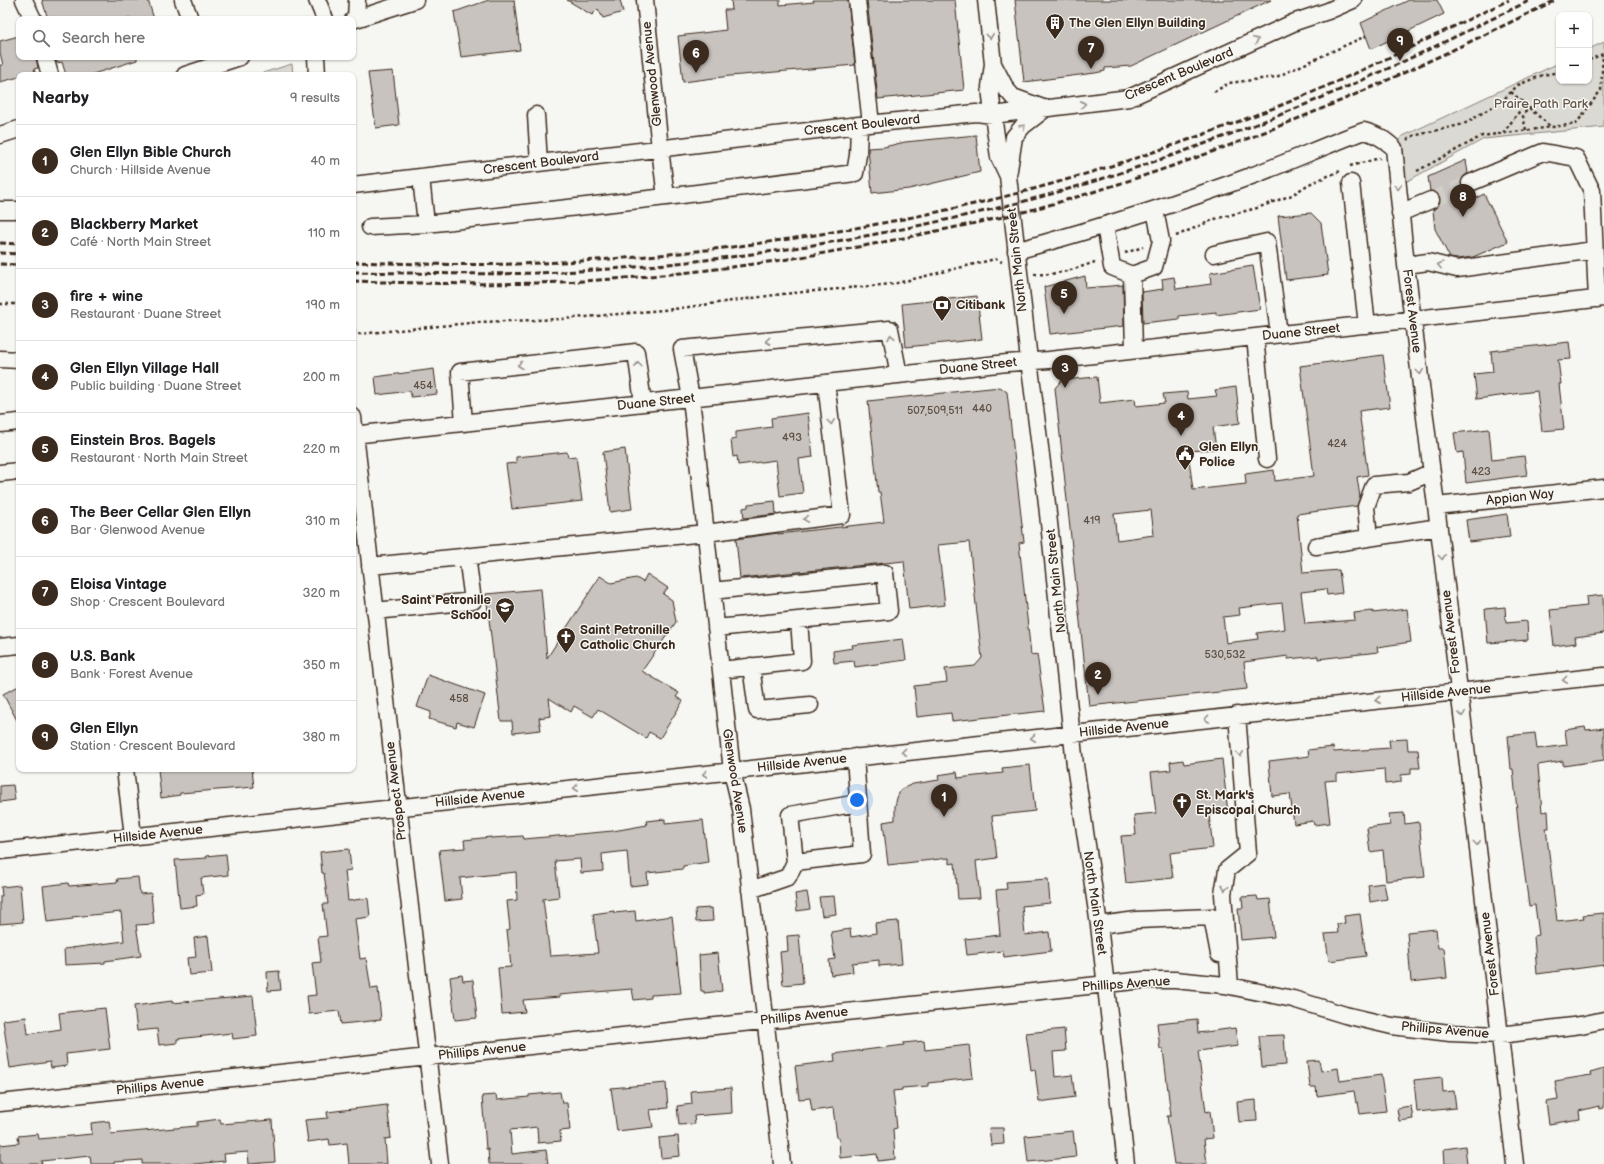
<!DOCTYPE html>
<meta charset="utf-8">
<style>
body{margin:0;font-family:"Balsamiq Sans",sans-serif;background:#f6f6f6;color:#202124}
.controls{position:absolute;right:12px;top:12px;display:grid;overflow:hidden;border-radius:8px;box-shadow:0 1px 3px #0004}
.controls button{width:36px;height:36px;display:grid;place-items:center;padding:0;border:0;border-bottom:1px solid #e0e0e0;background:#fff;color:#202124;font:20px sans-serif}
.you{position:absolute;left:857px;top:800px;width:14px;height:14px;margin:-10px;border:3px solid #fff;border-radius:50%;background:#1a73e8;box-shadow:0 0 0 6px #1a73e833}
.badge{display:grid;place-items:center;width:26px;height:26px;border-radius:50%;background:#3b2a1e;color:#fff;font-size:13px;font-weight:700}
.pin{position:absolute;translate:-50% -33px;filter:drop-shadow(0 1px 2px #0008)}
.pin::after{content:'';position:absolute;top:21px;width:14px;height:12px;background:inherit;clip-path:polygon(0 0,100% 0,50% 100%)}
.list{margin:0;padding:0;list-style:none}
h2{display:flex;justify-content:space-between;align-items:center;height:52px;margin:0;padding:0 16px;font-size:17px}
h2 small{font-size:13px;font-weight:400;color:#757577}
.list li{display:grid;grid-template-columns:26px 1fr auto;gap:12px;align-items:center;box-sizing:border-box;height:72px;padding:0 16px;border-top:1px solid #e0e0e0}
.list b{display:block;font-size:15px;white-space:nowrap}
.list p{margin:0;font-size:13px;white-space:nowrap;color:#757577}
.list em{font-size:13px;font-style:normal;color:#757577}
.icon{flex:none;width:22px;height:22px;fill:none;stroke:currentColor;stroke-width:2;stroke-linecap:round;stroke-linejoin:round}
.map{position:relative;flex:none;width:1604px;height:1164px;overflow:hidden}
.search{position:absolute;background:#fff;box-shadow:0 1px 3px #0004;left:16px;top:16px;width:340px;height:44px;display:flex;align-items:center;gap:10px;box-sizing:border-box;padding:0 14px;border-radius:8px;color:#757577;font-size:15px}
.panel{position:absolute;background:#fff;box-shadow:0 1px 3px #0004;left:16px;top:72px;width:340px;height:700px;border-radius:8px}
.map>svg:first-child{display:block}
.green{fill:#dad9d3;stroke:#8a8278}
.building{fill:#c8c3be;stroke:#3b2a1e;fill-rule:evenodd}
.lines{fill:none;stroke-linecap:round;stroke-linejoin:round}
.minor-tunnel{stroke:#d1cdc8;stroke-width:16;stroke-dasharray:16 8;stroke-linecap:butt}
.minor-casing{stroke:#3b2a1e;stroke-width:19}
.path{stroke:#3b2a1e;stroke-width:2.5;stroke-dasharray:3 3;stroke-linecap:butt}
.minor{stroke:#f6f6f2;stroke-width:16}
.rail{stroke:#3b2a1e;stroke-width:3;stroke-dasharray:6 3;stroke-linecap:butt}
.oneway{stroke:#989088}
.labels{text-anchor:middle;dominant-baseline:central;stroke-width:3;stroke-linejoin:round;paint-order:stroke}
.number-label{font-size:11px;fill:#5e5046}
.poi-label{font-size:13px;font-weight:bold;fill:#3b2a1e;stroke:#f6f6f2;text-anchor:start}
.street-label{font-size:13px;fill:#3b2a1e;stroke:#f6f6f2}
.park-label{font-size:13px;fill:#63564b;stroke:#f6f6f2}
</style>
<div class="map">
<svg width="1604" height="1164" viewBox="0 0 1604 1164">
<rect width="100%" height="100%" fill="#f6f6f2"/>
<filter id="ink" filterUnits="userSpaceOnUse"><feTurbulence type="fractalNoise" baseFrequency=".025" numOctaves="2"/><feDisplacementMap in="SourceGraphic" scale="8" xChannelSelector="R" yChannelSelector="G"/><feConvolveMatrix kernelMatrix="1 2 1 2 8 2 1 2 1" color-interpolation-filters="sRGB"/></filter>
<g filter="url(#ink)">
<path class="green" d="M1604,42V127L1484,139L1402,184L1398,149L1401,137L1559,63V81H1589V49Z
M292,64L293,75H256Z"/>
<path class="building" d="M42,0H148L154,19H48Z
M489,0H514L520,50L461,57L454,12Z
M567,0H620L623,12L603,18L598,9L592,15Z
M731,0H780V5L814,2L813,0H848L855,65L730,76L683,82L678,36L726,30L724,10H732Z
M867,0H955L964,90L878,99Z
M1015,0H1271L1131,66L1105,68V71L1095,73L1024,82Z
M1409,0H1437L1444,14L1371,49L1361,23Z
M19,36V57H36L38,68L34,69L36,75H19V77L0,82V65H3L0,53V41Z
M55,57H137V60L90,75H66L62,62L57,63Z
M393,71L399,125L376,128L368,73Z
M976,135L980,172L909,189L872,193L868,148L884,147L905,142Z
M1466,160L1468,173L1462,178L1461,182V187L1465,191L1471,192L1472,200L1484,194L1508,242L1473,257L1457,259L1450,258L1435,229L1433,210L1438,206L1440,201L1437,193L1430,191L1428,177Z
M1311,213L1321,223L1328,275L1286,280L1278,216Z
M1253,266L1260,309L1216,315V312L1179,316V319L1143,323L1142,292L1163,289L1162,279L1174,277L1176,289L1211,284L1210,273Z
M1085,276L1086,288L1123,285L1124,326L1050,334L1044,287Z
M977,296L982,339L906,347L902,304Z
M1569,342L1571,359L1558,360L1561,384H1559L1564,429L1542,431L1537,391L1477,399L1474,374L1493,372L1491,351Z
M1383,355L1390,407L1359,411L1368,475L1357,477L1360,497L1357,506L1297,514L1303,573L1339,570L1342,593L1327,595L1326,589L1301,592L1305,624L1355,620L1354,613L1373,611V613L1407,609L1411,642L1377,647L1378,652L1335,657L1318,659V656L1288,659V656L1244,662L1247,689L1089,706L1055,388L1062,380L1097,377L1100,403L1135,399L1136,406L1165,403L1163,394L1187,392L1188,399L1217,396L1215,390L1236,387L1240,423L1213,427L1216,449L1188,451L1193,490L1246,484L1245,474L1274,470L1275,481L1314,476L1300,366ZM1151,510L1154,535L1117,540L1114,514ZM1282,603L1285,629L1257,633L1258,639L1226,643L1223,617L1240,615L1239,608Z
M434,369L437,394L411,397L410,391L377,395L375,377Z
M1000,387L1007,392L1024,542L1019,543L1031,655L1037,654L1045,711L952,721L951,713L917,717L914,686L947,682L945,669L975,666L982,658L969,542L938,545L945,605L909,609L904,561L740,578L736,539L778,533V534L884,522L880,492H878L868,401Z
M808,413L813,457L799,459L803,493L780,496L776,460L738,465L737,456L733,457L731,440L736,439V432L772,427L771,418Z
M1489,429L1492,460L1524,456L1527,475L1466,483L1463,452L1457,453L1454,433Z
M625,449L632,509L610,512L603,452Z
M567,452L568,457L576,456L582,501L512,509L506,464L516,463V457Z
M775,501L776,514L744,518L743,508L748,507V504Z
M1507,514L1510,537L1469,542L1466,520Z
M647,574L668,588L663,594L672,600L676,622L642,671L679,693L676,697L683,701L660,738L649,732L646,738L598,709L593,717L574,706L571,712L549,698L551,716L539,718L541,730L513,733L512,721H501L486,594L541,589L547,658L600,576L611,583L636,578L643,582Z
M1603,595L1604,633L1575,637L1576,643L1554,646L1550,610L1587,606L1586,597Z
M1505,607L1506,623L1527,621L1528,640L1488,643L1485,609Z
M903,639L906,660L855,667L854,661L834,663L833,651L853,648L852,645Z
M428,675L485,695L474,727L457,722L456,727L429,719L431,712L417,707Z
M19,686V724L3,694Z
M1585,727L1586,730L1604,728V760L1563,766V761L1538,765V766L1542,812L1548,811L1549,828H1546L1557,921L1584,918L1583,915L1604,913V965L1537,974L1534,936L1539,935L1535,905L1529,906L1519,831L1513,769H1511L1508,736L1535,733L1537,749L1567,745L1565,730Z
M1407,739L1408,750H1418L1420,768H1411V774L1401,775V782L1385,784L1384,769L1337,774V780L1325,781L1330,823L1314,825L1313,821L1294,824L1290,794L1272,796L1269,761L1309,756L1308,750L1333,747L1334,752L1390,748L1389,740Z
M1222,759L1228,813L1209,815L1213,848L1170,853L1173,878L1126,883L1121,836L1136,835L1134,815L1156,813L1151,772L1171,770L1170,762L1183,760L1184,764Z
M1030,765L1035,811L992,816L997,858L976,861L980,898L958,899L955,863L949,864V858L888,865L883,822L895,820V806L897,798L900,791L906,787L913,784L939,780L938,775L957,772L958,778L1003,773L1002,768Z
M158,769H252L254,787L180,793V795L161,798Z
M13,785L15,800L0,802V786Z
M1404,813L1405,824L1419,822L1425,877L1386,881L1383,850L1370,852L1367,828L1390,825L1389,814Z
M665,819V824L703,820L708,862L683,866V869L647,873L648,884L630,886L627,851L602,854L603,871L581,873L580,859L555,861L559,897L543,899L550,956L598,953L593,914L614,911V913L635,911L636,921L672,916L681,993L651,995V998L634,1000L632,989L559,995L560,997L523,1000L525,1012L502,1014L498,968L511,967L507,930L510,929L507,901L517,900L516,872L460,878L462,899L445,901L439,850L465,848L464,840L491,837V838L523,836L524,839L613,831L647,825L646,821Z
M349,849L351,870L345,871L348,901L368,898L370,917L355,919L360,959L366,958L371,989L378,988L381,1020L341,1024L339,1011L309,1014L307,996L316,995L312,963L321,962L318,937L327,936L323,904H328L324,873H322L320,852Z
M226,854L228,875L201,878L203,894L196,895L197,906L180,908L175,860L207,858L206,856Z
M138,877L140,894L151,893L154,924L136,925L141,956L105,961V963L65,965L64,949L124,941L121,912L72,917L73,919L47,922L43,886L68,883L69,886L118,882L117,879Z
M1048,879L1050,903L1022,906L1025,935L1049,932L1051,951L1004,957L1003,951L967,955L965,939L1000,935L996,890L1007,889L1006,882Z
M1384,883L1387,899L1370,902L1368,885Z
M20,885L23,922L0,924V896H2L1,887Z
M807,892L810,909L797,911L795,894Z
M834,896L836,914L822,916L819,897Z
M1257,896L1258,900L1270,899L1274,937L1241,940L1238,908H1243L1242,897Z
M712,908L713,921L696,922L695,909Z
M1360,914L1366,956L1329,961L1325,934L1338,933L1337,924L1345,923L1344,916Z
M898,921L902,964L879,966V960L852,963L853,972L831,975L829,960L835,959L831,932L850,929L851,937L876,933L875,923Z
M1436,929L1438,948H1444L1447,978L1411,982L1407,932Z
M799,935L803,983L783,985L780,952L788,951L787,936Z
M208,936L212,973L189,975L187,958L196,957L194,938Z
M718,953L722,991L704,993V991H701L699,955Z
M279,971L281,990L268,991L267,972Z
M462,975L463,981L473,980L477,1018L455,1020L450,977Z
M253,996L257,1036L233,1039L232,1033L177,1039V1043L159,1045L157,1029L137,1031L134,1006L172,1001V1003Z
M105,1008L110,1049L66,1054L67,1066L51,1068L50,1062L10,1068L3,1020L26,1017L28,1034L61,1029L59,1013Z
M1197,1019L1198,1033L1235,1028L1238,1046L1198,1051L1206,1112L1210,1111L1213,1138L1204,1139L1207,1164H1174L1167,1116H1171L1163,1049H1160L1157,1023Z
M1064,1029L1066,1051L1053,1052L1055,1077L1072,1075L1075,1097L1039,1102L1035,1069L1031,1070L1026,1033Z
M1284,1035L1286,1065L1262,1067L1259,1036Z
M924,1041L925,1050L969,1045L973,1078L928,1083V1086L902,1088V1090L893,1091L897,1128L893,1129L895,1159L878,1161L877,1154L840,1158L839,1137L837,1138L833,1108L812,1111L810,1098L799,1099L795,1066L835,1061L834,1054L904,1045L903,1043Z
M1319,1060L1321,1071L1338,1068L1340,1081L1381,1075L1386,1111L1360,1114L1358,1102L1356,1103L1354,1091L1317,1096L1316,1087H1310L1307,1061Z
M1604,1069V1108L1600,1109L1599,1106L1579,1111L1580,1119L1549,1124L1546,1102L1558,1100L1555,1081L1591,1075L1590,1073Z
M1442,1077L1443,1092L1454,1091L1456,1108L1417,1112L1414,1080Z
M666,1083L668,1108L650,1110L653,1127L617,1131L611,1088Z
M731,1088L732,1113L694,1116L695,1124L679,1125L677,1106L692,1104L691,1091Z
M560,1092L562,1103H567L570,1130L560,1131L561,1141L538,1143L537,1127L510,1130L512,1154L546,1150L548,1164H489L488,1149H486L482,1096L496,1095L497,1100L529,1097V1095Z
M1256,1100L1257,1121L1239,1122L1237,1102Z
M387,1105L391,1138L385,1139L387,1164H349L347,1143L330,1145L329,1139L308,1142L305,1120L328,1118L327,1112Z
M1411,1106L1413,1119L1399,1121L1397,1108Z
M220,1119L221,1124L272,1120L275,1162L249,1164L248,1152L224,1154L225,1161L195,1164H142V1160L114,1162V1164H91L90,1156L41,1161L42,1164H0V1145L19,1143L18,1136L38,1134L39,1139L92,1134L91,1123L109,1121L111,1134L197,1126V1122Z
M989,1128H1003L1004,1144L991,1145Z
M1073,1131L1076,1157L1028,1162L1025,1136Z
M678,1136L680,1156L661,1158L659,1138Z
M1465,1146L1467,1164H1445L1444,1149Z"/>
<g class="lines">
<path class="minor-tunnel" d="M1431,200L1470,183"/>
<defs>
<path id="minor" d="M24,0L33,19
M183,0L190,19
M317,0L325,19
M857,0L871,124
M986,0L993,64L990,87L993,115L999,157L1008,176L1029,360L1046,495L1075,765L1099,925L1126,1164
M356,19L357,0
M353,20L415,0
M45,57L50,75
M316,57L317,75
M993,64L1006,89L1013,97L1043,108
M185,75L240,57
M536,115L539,163
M0,135L19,129
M1008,176L1014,137L1023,126L1045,109
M1351,183L1367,325
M1470,183L1543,152L1576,158L1592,191L1597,299
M353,185L859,125L976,113L993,115L1129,98L1295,22L1328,11L1353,0
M666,197L855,173L858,155L859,125
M0,210H19
M1400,213L1431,200
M426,224L666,197L660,149L645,0
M1105,225L1112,267L1132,275L1154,267L1161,241L1155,210
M370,227L426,224L421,177
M1016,251C1095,229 1174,205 1251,176C1289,162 1326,145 1364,131C1377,134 1385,140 1394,148L1406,265L1464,730L1515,1164
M1214,254L1267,242L1279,334
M1406,265L1428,262L1457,269L1594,250
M1132,275L1134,350
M1255,337L1267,459
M0,359L19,360
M353,417L440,1164
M464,423L460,372L636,352L643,403
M0,424L19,422
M353,435L1007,363L1049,360L1604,298
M0,473L19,471
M1436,506L1604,488
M1369,538L1366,507L1374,485L1409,482L1432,472
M1316,546L1439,527
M370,566L706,533L842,515L826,383
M712,591L885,573L889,611L716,628
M375,611L473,601L467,556
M0,647L19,645
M751,666L757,710L810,705
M721,670L802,661L799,620
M125,769L133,836
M0,851L1604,676
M795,862L862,854L855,757
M750,890L788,877L795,862L790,815L858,803
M1099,925L1137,920L1212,917L1219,954
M1230,986L1223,894L1227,870L1248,853L1237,715
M0,1103L1144,980H1175L1225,985L1293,999L1345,1015L1392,1026L1450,1033L1500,1035L1581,1025L1604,1020
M782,1164L741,809L732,771L691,398L682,349L890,329L899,375"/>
</defs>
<use href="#minor" class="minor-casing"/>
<path class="path" d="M1589,60L1603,54
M1214,92L1229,83L1276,77L1366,36
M1511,92L1551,127
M1526,130L1523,116L1528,107
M1503,133L1525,104
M1407,140L1413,136L1464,124L1502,101L1518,85L1543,75L1559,72
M1350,166L1380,158
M1417,171L1482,136L1576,124L1601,90L1603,54
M1176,236L1215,219L1257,208L1292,195L1309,184L1340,171
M1125,253L1143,247
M1034,274C1056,276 1075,269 1095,262
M0,304H19
M353,331L359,334L480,322L563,319L674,309L782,294L893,284L995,259L1002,262"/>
<use href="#minor" class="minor"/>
<path class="rail" d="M0,243L19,244
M0,253L19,254
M353,262C415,264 478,266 540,263C691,257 840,235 987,201C1086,177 1184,143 1279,106C1357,75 1433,36 1509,0
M0,264L19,265
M353,272C414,273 476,275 537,273C642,269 746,257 849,239C927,225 1006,208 1082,185C1186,153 1288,114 1387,69C1435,47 1483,23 1531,0
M353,281C414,283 474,285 535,283C667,279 798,261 927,233C962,226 997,219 1031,210C1162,174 1291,125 1414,68C1462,46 1509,23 1556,0"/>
</g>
<defs><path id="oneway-chevron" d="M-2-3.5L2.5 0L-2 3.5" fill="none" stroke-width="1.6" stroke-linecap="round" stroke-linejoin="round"/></defs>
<g class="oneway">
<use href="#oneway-chevron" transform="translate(990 36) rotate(84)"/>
<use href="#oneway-chevron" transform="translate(1256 40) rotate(-25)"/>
<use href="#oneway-chevron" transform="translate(1083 104) rotate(-7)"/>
<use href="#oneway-chevron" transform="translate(1023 127) rotate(-44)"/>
<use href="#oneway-chevron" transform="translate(1398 187) rotate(85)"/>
<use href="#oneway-chevron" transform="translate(1440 265) rotate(-167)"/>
<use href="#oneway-chevron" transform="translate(891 337) rotate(-101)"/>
<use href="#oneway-chevron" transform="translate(768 341) rotate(175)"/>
<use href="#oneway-chevron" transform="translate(520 365) rotate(174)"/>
<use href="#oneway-chevron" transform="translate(638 365) rotate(-97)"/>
<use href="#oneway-chevron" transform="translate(1420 372) rotate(83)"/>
<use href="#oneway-chevron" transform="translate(831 422) rotate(83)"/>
<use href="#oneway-chevron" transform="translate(806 519) rotate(172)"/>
<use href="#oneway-chevron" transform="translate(1442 557) rotate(83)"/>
<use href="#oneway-chevron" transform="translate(1565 680) rotate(174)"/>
<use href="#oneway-chevron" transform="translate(1378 700) rotate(174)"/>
<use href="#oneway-chevron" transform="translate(1462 714) rotate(82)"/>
<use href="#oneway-chevron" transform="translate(1207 719) rotate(174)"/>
<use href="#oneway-chevron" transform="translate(1033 738) rotate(174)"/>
<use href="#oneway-chevron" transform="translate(904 752) rotate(174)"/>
<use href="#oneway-chevron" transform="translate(1240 754) rotate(85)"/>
<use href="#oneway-chevron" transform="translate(705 774) rotate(174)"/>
<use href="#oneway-chevron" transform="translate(576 788) rotate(174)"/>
<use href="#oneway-chevron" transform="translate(1477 843) rotate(83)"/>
<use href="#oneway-chevron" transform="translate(1225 888) rotate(99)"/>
</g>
</g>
<defs>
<symbol id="building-pin" viewBox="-11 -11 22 30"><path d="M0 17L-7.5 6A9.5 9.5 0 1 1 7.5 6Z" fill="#3b2a1e" stroke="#f6f6f2"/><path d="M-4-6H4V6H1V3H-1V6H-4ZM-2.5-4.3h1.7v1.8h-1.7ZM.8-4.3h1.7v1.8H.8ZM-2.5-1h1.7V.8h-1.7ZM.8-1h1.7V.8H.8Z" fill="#fff"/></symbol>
<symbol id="bank-pin" viewBox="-11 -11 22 30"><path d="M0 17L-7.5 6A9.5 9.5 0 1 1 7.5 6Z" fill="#3b2a1e" stroke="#f6f6f2"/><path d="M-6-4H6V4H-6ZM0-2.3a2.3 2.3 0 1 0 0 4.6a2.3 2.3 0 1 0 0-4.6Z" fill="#fff"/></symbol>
<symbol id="civic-pin" viewBox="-11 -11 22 30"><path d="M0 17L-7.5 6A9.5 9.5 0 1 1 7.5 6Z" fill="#3b2a1e" stroke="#f6f6f2"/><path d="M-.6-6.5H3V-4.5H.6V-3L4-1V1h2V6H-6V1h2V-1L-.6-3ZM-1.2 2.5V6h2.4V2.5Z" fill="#fff"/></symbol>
<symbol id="school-pin" viewBox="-11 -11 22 30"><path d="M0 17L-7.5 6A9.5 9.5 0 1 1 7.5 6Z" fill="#3b2a1e" stroke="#f6f6f2"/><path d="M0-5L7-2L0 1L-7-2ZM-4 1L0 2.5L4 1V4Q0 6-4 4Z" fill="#fff"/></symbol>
<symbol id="church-pin" viewBox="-11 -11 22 30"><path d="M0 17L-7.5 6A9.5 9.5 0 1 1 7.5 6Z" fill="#3b2a1e" stroke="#f6f6f2"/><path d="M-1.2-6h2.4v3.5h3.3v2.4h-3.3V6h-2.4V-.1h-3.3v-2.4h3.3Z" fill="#fff"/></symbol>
</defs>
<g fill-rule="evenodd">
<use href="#building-pin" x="1044" y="12" width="22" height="30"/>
<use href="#bank-pin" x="931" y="294" width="22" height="30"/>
<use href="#civic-pin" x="1174" y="443" width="22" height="30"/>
<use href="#school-pin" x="494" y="596" width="22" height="30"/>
<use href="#church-pin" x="555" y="626" width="22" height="30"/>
<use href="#church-pin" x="1171" y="791" width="22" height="30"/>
</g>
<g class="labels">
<g class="number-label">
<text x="423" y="385">454</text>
<text x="982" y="408">440</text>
<text x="935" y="410">507,509,511</text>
<text x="792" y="437">493</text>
<text x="1337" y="443">424</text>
<text x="1481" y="471">423</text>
<text x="1092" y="520">419</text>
<text x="1225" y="654">530,532</text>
<text x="459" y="698">458</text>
</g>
<g class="poi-label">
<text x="1069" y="23">The Glen Ellyn Building</text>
<text x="956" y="305">Citibank</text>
<text x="1199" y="447">Glen Ellyn<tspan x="1199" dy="15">Police</tspan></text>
<text x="491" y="600" text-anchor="end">Saint Petronille<tspan x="491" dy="15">School</tspan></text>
<text x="580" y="630">Saint Petronille<tspan x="580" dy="15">Catholic Church</tspan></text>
<text x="1196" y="795">St. Mark's<tspan x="1196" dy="15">Episcopal Church</tspan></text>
</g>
<g class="street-label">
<text transform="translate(652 74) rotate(-96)">Glenwood Avenue</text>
<text transform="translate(1179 74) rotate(-23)">Crescent Boulevard</text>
<text transform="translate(862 125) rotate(-6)">Crescent Boulevard</text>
<text transform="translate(541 163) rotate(-7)">Crescent Boulevard</text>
<text transform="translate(1017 260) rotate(-96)">North Main Street</text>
<text transform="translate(1412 311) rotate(83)">Forest Avenue</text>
<text transform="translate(1301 332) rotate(-6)">Duane Street</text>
<text transform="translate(978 366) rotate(-6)">Duane Street</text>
<text transform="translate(656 402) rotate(-6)">Duane Street</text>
<text transform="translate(1520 497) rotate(-6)">Appian Way</text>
<text transform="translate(1056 581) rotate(-96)">North Main Street</text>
<text transform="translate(1451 632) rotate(-97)">Forest Avenue</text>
<text transform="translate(1446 693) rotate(-6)">Hillside Avenue</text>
<text transform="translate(1124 728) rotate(-6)">Hillside Avenue</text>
<text transform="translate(802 763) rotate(-6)">Hillside Avenue</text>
<text transform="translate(735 781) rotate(81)">Glenwood Avenue</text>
<text transform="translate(396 791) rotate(-97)">Prospect Avenue</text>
<text transform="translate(480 798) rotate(-6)">Hillside Avenue</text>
<text transform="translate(158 834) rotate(-6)">Hillside Avenue</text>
<text transform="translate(1095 903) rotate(82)">North Main Street</text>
<text transform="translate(1490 954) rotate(-97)">Forest Avenue</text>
<text transform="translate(1126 984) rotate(-4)">Phillips Avenue</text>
<text transform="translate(804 1016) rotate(-6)">Phillips Avenue</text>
<text transform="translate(1445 1030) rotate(5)">Phillips Avenue</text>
<text transform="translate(482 1051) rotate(-6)">Phillips Avenue</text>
<text transform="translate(160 1086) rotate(-6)">Phillips Avenue</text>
</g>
<g class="park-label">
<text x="1541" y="104">Praire Path Park</text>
</g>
</g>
</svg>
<div class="controls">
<button>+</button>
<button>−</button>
</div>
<div class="you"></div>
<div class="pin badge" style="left:944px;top:817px">1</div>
<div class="pin badge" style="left:1098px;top:695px">2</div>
<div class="pin badge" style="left:1065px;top:388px">3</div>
<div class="pin badge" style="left:1181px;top:436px">4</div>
<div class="pin badge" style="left:1064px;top:314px">5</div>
<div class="pin badge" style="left:696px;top:73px">6</div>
<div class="pin badge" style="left:1091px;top:69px">7</div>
<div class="pin badge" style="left:1463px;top:217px">8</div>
<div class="pin badge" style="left:1400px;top:61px">9</div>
<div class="search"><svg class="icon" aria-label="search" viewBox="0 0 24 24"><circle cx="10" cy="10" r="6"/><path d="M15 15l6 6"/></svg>Search here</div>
<section class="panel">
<h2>Nearby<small>9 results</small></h2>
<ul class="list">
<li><span class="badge">1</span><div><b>Glen Ellyn Bible Church</b><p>Church · Hillside Avenue</p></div><em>40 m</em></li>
<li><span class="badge">2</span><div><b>Blackberry Market</b><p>Café · North Main Street</p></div><em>110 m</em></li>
<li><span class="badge">3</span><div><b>fire + wine</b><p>Restaurant · Duane Street</p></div><em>190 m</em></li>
<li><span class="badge">4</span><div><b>Glen Ellyn Village Hall</b><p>Public building · Duane Street</p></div><em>200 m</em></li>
<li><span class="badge">5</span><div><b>Einstein Bros. Bagels</b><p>Restaurant · North Main Street</p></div><em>220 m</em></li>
<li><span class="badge">6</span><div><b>The Beer Cellar Glen Ellyn</b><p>Bar · Glenwood Avenue</p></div><em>310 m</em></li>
<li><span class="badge">7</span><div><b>Eloisa Vintage</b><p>Shop · Crescent Boulevard</p></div><em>320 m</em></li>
<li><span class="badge">8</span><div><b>U.S. Bank</b><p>Bank · Forest Avenue</p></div><em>350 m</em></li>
<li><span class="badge">9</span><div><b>Glen Ellyn</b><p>Station · Crescent Boulevard</p></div><em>380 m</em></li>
</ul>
</section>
</div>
